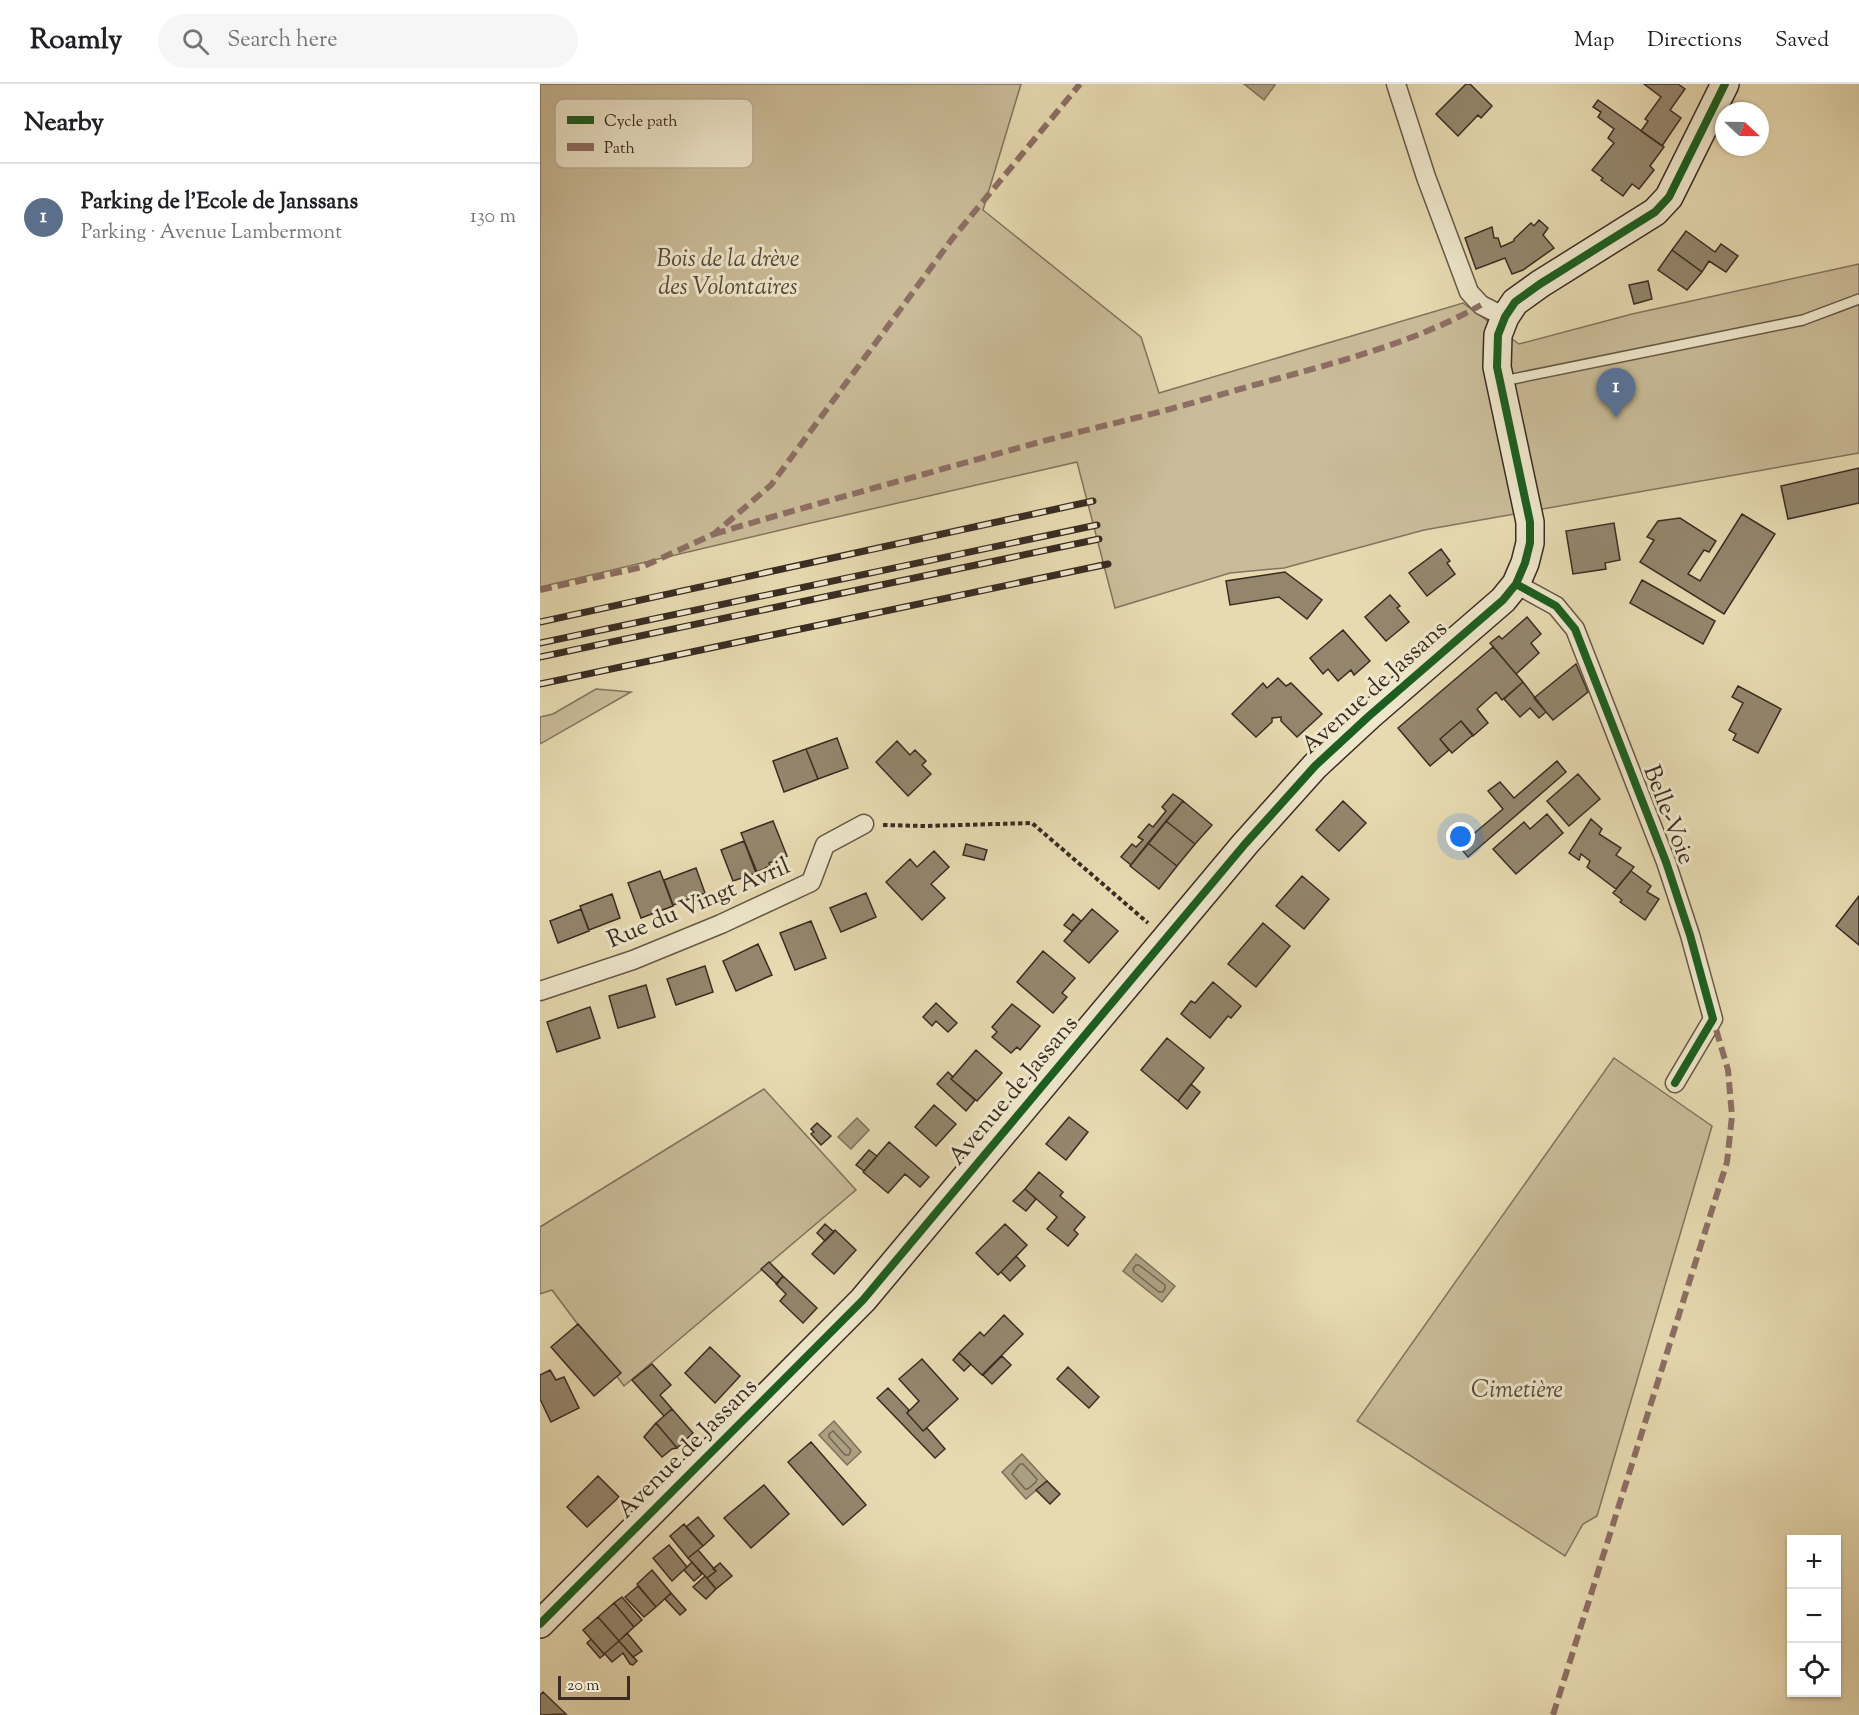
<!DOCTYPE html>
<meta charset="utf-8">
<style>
body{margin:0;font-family:"Sorts Mill Goudy",serif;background:#f6f6f6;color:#202124}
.controls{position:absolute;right:18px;bottom:18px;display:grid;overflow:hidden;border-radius:0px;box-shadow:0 2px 4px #0004}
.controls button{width:54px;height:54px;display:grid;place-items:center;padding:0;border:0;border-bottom:2px solid #e0e0e0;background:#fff;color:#202124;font:30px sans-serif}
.compass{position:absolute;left:1175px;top:18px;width:54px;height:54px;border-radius:50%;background:#fff;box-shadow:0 2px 4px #0004;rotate:112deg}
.scale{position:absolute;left:18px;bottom:15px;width:72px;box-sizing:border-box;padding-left:6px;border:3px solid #3a2c23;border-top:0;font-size:16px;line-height:21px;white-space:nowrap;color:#3a2c23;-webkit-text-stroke:4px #efe7cc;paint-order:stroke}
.you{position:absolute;left:921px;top:753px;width:21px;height:21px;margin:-15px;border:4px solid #fff;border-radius:50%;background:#1a73e8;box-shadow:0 0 0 9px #1a73e833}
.badge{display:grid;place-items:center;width:39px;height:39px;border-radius:50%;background:#7c3aed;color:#fff;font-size:20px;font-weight:700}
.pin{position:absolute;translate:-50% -50px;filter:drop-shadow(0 2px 3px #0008)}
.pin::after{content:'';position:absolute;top:32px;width:21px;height:18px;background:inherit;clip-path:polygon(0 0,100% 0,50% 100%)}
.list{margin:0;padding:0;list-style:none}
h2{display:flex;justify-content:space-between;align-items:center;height:78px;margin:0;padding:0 24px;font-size:26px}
h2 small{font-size:20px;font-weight:400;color:#757577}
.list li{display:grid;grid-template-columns:39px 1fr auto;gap:18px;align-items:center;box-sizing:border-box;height:108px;padding:0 24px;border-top:2px solid #e0e0e0}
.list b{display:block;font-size:22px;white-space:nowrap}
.list p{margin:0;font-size:20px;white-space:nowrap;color:#757577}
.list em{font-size:20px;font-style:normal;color:#757577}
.icon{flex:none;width:33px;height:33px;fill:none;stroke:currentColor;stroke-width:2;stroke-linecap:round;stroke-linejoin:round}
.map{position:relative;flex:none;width:1319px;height:1631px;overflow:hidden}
header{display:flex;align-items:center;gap:36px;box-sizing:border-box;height:84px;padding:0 30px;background:#fff;border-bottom:2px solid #e0e0e0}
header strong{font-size:28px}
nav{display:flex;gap:33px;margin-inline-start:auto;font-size:21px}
.search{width:420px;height:54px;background:#f6f6f6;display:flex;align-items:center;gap:15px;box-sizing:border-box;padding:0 21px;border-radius:33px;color:#757577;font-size:22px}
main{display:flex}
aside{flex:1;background:#fff}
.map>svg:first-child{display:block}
.green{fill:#cabc99;stroke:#82745e;stroke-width:1.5}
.water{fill:#ac9f81;stroke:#7e715b;stroke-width:1.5}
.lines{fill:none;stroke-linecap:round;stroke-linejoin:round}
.shore{stroke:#736652;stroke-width:1.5}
.building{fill:#94866d;stroke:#3a2c23;stroke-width:1.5}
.lane-casing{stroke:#655846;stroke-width:12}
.street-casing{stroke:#655846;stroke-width:21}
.secondary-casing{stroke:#3a2c23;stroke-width:30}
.path{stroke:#3a2c23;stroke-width:4;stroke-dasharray:4.5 3;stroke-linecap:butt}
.lane{stroke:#efe7cc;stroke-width:9}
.street{stroke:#efe7cc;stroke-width:18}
.secondary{stroke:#efe7cc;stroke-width:27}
.rail-casing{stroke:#3a2c23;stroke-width:7}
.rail{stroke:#efe7cc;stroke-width:4.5;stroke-dasharray:14;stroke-linecap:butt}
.quiet{stroke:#8d6e63;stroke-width:6;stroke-dasharray:12 6;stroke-linecap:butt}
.cycleway-casing{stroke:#efe7cc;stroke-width:11}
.cycleway{stroke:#1b5e20;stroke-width:8}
.labels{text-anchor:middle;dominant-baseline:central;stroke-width:6;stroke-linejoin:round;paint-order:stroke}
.park-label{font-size:24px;font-style:italic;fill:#57493b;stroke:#efe7cc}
.street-label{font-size:24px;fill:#3a2c23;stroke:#efe7cc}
.key{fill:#efe7cc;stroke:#b9af99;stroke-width:1.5}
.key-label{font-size:16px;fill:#3a2c23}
</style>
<header>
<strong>Roamly</strong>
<div class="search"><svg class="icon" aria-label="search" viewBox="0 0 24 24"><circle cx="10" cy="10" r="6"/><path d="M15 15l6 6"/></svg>Search here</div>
<nav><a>Map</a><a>Directions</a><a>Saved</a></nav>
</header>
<main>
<aside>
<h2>Nearby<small></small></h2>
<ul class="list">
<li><span class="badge" style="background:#5c6f8a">1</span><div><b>Parking de l'Ecole de Janssans</b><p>Parking · Avenue Lambermont</p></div><em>130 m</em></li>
</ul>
</aside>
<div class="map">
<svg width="1319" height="1631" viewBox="0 0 1319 1631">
<rect width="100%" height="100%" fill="#e7dab1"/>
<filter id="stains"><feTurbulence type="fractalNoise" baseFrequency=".00333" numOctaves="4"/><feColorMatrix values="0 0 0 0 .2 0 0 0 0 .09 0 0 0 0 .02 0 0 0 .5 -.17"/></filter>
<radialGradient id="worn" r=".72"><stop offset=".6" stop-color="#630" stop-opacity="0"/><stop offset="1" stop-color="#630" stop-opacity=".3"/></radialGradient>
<path class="green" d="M0,0H481L443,126L601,253L619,309L923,219L979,260L1092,230L1319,180V369L884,446L744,484L690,489L575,524L537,378L262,441L0,503Z
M56,605L91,608L0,660V633L13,630Z
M1074,974L1172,1042L1057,1432L1043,1440L1025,1472L817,1337Z
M224,1005L316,1106L84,1302L12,1206L0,1210V1143Z"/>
<path class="water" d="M704,0H734L735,1L724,16Z
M317,1034L329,1046L311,1065L298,1053Z
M596,1170L635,1202L622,1218L583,1187Z
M294,1337L321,1368L307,1381L279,1351Z
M482,1370L507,1397L486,1415L462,1388Z"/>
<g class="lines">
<path class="shore" d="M596,1181H599L625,1201V1204L623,1208H619L594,1188L593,1185Z
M293,1347L311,1366L309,1371H305L289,1353V1350Z
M480,1380H483L497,1395L496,1398L488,1405H485L472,1390Z"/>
</g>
<path class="building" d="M926,0H930L952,22L941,34L938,31L918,52L896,30Z
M1104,0H1138L1145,5L1130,26L1141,34L1122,62L1101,47L1108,37L1105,35L1121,13Z
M1058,16L1124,63L1110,82L1114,86L1099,105L1092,100L1083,112L1061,96L1063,94L1052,86L1074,59L1068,54L1074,45L1058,33L1061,28L1053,23Z
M999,136L1008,144L1003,151L1014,164L983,186L972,190L965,174L936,185L925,154L952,143L954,154H958L961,163L974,157V155L991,139L994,142Z
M1146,147L1175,168L1181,160L1198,172L1186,188L1169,177L1162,188L1132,166Z
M1132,166L1162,188L1147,206L1118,186Z
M1108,197L1112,215L1094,220L1089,201Z
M1319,384V419L1248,435L1241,402Z
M1202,430L1235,450L1184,530L1100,478L1114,456L1107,453L1118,437L1140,434L1176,457L1169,468L1164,466L1148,490L1160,497Z
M1074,439L1080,476L1065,479L1066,485L1033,490L1026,447Z
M901,465L910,477L907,479L915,490L887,512L869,489Z
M745,488L782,516L767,535L739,513L690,521L686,497Z
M1102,496L1175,537L1163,560L1090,519Z
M850,511L860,522L857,524L869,538L846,557L825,533Z
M987,533L1001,550L991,559L999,569L976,590L950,559L959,552L962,555Z
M803,546L830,577L814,591L811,586L798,597L788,585L783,590L770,574Z
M953,563L983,598L962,616L956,608L937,625L948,639L933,652L921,637L900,655L909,666L890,682L858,644Z
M1036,580L1048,608L1013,636L994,614Z
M738,594L746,602L751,599L782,630L757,653L741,637V633L732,634V638L716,653L692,630L723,599L727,604Z
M983,598L1006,628L999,634L990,624L980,633L964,615Z
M1198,602L1241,625L1218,669L1193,656L1196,650L1189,646L1203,619L1192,613Z
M921,637L933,651L912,669L900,655Z
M297,654L308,684L278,695L266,665Z
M357,657L370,671L375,666L386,677L382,681L391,690L368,712L336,678Z
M266,665L278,695L244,708L233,677Z
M1017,677L1026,688L928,773L919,762L963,725L948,707L960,698L974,714Z
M1038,690L1060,715L1029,742L1007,717Z
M633,710L643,717L591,781L581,773L592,760L596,763L603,756L598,753L609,740L613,743L626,727L622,723Z
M643,717L672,741L655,760L626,737Z
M803,717L826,739L799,767L776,746Z
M1007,730L1023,749L976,790L953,765L984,738L990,745Z
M1051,735L1062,745L1059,750L1081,764L1076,771L1094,783L1076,805L1047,783L1050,777L1041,770L1039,776L1029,769Z
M233,737L247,772L229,779L230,782L217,788L201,749Z
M626,737L655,760L637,782L608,759Z
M204,757L216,789L193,797L181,766Z
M608,759L637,782L619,805L590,782Z
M426,760L447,766L444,776L423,771Z
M394,767L409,783L391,800L405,814L382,836L346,798L370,775L377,783Z
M156,784L165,809L133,821L124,796Z
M120,787L133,822L101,834L88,799Z
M1091,787L1111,802L1107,808L1119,815L1105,836L1080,818L1082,816L1073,809Z
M762,792L789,815L764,845L736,822Z
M326,809L336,833L301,848L290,824Z
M72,810L80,834L49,846L40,822Z
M1319,812V861L1296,842Z
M41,825L49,847L18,859L10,837Z
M552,825L578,847L549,879L524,857Z
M533,830L541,837L532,847L524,841Z
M271,837L286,874L255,886L240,849Z
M723,839L750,862L716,903L688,880Z
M218,860L232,891L196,907L183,877Z
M503,867L535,894L522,909L527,913L513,929L477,898Z
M165,882L173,908L136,921L127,895Z
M673,898L701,922L691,934L688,932L670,954L641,930L651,917L655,919Z
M106,901L115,933L78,944L69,912Z
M396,919L417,939L408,948L396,937L392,942L383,933Z
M472,920L500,942L480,966L477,963L471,969L452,953L457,948L452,943Z
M50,923L60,954L17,968L7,938Z
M627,954L664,984L638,1017L601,986Z
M436,966L462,989L437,1017L411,995Z
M408,988L413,993L411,995L435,1016L426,1027L397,1000Z
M651,1000L660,1008L647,1025L638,1017Z
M394,1021L416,1040L396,1062L375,1043Z
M529,1033L548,1048L526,1076L506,1060Z
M277,1039L291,1052L281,1061L271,1050L274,1048L271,1045Z
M349,1058L389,1093L380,1103L365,1090L348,1109L323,1088Z
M329,1066L337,1072L324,1087L316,1081Z
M499,1088L523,1108L520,1112L545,1133L534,1146L538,1150L528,1162L507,1145L517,1133L485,1105Z
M485,1105L496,1115L486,1127L473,1117Z
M285,1140L294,1148L285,1157L277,1149Z
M465,1140L487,1161L458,1191L436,1169Z
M295,1146L316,1166L294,1190L272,1170Z
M476,1172L485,1182L470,1197L461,1188Z
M229,1178L243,1192L237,1200L221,1185Z
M243,1192L277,1224L263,1239L240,1217L246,1210L236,1200Z
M464,1231L483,1250L442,1291L419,1269L440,1248L444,1252Z
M38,1240L81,1289L54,1312L11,1263Z
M170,1263L200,1292L175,1319L145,1289Z
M419,1269L431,1280L424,1287L413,1276Z
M462,1272L471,1281L452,1300L443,1291Z
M382,1275L418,1315L383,1347L367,1329L379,1317L359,1295Z
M112,1280L131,1301L120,1311L132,1325L124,1332L92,1296Z
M528,1283L559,1313L549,1324L517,1295Z
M10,1286L16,1296L24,1293L39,1324L11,1338L0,1315V1291Z
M348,1304L369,1326L367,1329L383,1347L387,1344L405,1365L395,1374L337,1314Z
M132,1325L153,1349L137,1364L116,1339Z
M116,1339L137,1364L132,1365L122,1373L104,1353Z
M271,1358L326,1421L303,1441L248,1378Z
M58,1392L79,1413L47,1443L27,1423Z
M507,1397L520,1410L510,1420L496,1406Z
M224,1401L249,1430L211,1464L184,1434Z
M158,1433L174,1452L163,1462L146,1443Z
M144,1440L163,1462L148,1474L130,1452Z
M129,1461L147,1483L132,1497L113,1474Z
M158,1466L176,1487L167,1494L148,1474Z
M152,1478L162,1490L154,1497L144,1486Z
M180,1479L192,1492L176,1505L167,1494L176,1487L173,1485Z
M112,1486L131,1509L116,1523L97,1500Z
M165,1492L176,1505L166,1515L153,1503Z
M98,1502L116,1523L104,1533L85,1513Z
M131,1509L146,1526L140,1531L125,1515Z
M82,1513L102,1536L94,1543L74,1519Z
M74,1519L94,1543L79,1557L58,1533Z
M58,1533L79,1557L64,1570L43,1546Z
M87,1549L102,1567L93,1573L79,1557Z
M51,1555L64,1570L79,1557L97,1577L93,1581L90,1580L83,1569L72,1578L65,1570L60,1574L47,1559Z
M3,1608L26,1630L0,1631V1611Z"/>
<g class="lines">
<defs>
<path id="lane" d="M963,297L1263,236L1319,215"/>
<path id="street" d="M856,0L886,93L929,208L941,221L965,233
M976,500L1016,522L1035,545L1126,778L1150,851L1173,935L1135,999
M0,907L93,876L181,840L271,798L285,761L324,740"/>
<path id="secondary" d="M0,1540L323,1216L705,760L775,682L829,632L963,516L976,500L985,479L990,459V438L957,283L958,251L965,233L975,218L1000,200L1115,128L1129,113L1185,0"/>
</defs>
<use href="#lane" class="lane-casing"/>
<use href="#street" class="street-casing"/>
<use href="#secondary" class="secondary-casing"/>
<path class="path" d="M343,741L385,742L492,739L608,839"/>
<use href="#lane" class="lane"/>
<use href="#street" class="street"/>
<use href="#secondary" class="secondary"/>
<defs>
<path id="rail" d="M0,538L553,417
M0,559L557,441
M0,573L559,455
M0,600L568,480"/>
</defs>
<use href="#rail" class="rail-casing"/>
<use href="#rail" class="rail"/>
<path class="quiet" d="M174,450C281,418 389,389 496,359C556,343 617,330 676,312C763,286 862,266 941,221
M0,506L102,483L174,450L231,401L412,155L540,0
M1013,1631L1187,1078L1192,1032L1188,986L1173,935"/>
<defs>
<path id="cycleway" d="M976,500L1016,522L1035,545L1126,778L1150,851L1173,935L1135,999
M0,1540L323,1216L705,760L775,682L829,632L963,516L976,500L985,479L990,459V438L957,283L958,251L965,233L975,218L1000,200L1115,128L1129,113L1185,0"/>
</defs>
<use href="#cycleway" class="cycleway-casing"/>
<use href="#cycleway" class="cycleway"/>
</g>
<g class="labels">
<g class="park-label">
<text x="188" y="176">Bois de la drève<tspan x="188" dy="28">des Volontaires</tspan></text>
<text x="977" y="1307">Cimetière</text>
</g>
<g class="street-label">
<text transform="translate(835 604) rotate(-42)">Avenue de Jassans</text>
<text transform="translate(1128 731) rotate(69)">Belle-Voie</text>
<text transform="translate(159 820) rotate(-23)">Rue du Vingt Avril</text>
<text transform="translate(474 1007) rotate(-50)">Avenue de Jassans</text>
<text transform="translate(148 1365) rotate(-45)">Avenue de Jassans</text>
</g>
</g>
<rect x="15" y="15" width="198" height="69" rx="9" class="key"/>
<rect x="27" y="32" width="27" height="8" fill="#1b5e20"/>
<rect x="27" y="59" width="27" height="8" fill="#8d6e63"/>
<g class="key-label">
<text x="64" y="42">Cycle path</text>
<text x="64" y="69">Path</text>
</g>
<rect width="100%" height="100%" filter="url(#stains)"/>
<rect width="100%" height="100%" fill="url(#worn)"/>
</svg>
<div class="controls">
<button>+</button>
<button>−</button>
<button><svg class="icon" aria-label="locate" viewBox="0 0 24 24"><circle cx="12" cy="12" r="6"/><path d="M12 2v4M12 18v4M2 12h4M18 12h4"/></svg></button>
</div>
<svg class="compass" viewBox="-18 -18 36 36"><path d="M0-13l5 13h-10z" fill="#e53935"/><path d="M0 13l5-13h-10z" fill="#757577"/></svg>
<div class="scale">20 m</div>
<div class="you"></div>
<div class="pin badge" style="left:1076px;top:334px;background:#5c6f8a">1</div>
</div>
</main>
